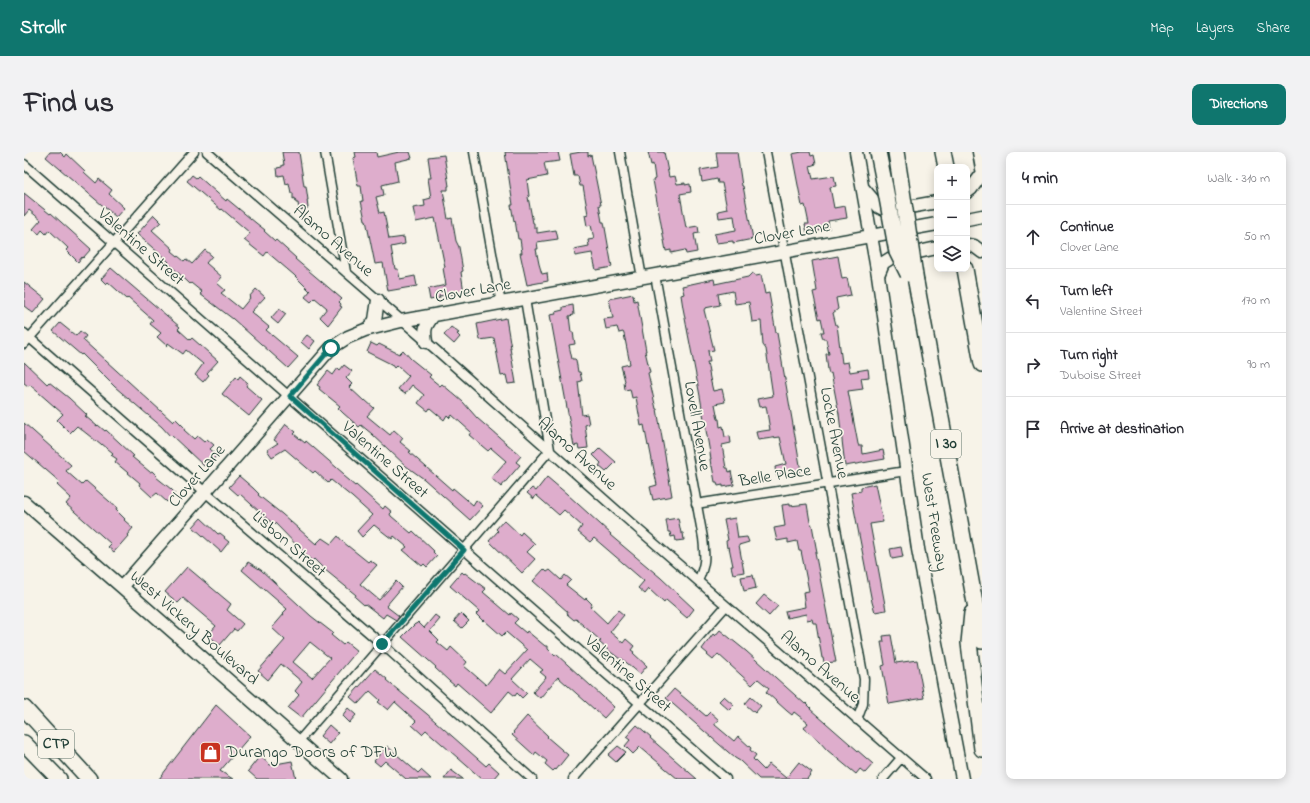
<!DOCTYPE html>
<meta charset="utf-8">
<style>
body{margin:0;font-family:"Indie Flower",sans-serif;background:#f2f2f3;color:#2b2b33}
.controls{position:absolute;right:12px;top:12px;display:grid;overflow:hidden;border-radius:8px;box-shadow:0 2px 10px #0003}
.controls button{width:36px;height:36px;display:grid;place-items:center;padding:0;border:0;border-bottom:1px solid #e1e1e2;background:#fff;color:#2b2b33;font:20px sans-serif}
.stop{position:absolute;width:12px;height:12px;margin:-9px;border:3px solid #0f766e;border-radius:50%;background:#fff}
.stop.end{background:#0f766e;border-color:#fff;box-shadow:0 1px 4px #0008}
.list{margin:0;padding:0;list-style:none}
h2{display:flex;justify-content:space-between;align-items:center;height:52px;margin:0;padding:0 16px;font-size:17px}
h2 small{font-size:13px;font-weight:400;color:#7c7c81}
.list li{display:grid;grid-template-columns:26px 1fr auto;gap:12px;align-items:center;box-sizing:border-box;height:64px;padding:0 16px;border-top:1px solid #e1e1e2}
.list b{display:block;font-size:15px;white-space:nowrap}
.list p{margin:0;font-size:13px;white-space:nowrap;color:#7c7c81}
.list em{font-size:13px;font-style:normal;color:#7c7c81}
.icon{flex:none;width:22px;height:22px;fill:none;stroke:currentColor;stroke-width:2;stroke-linecap:round;stroke-linejoin:round}
.map{position:relative;flex:none;width:958px;height:627px;overflow:hidden;border-radius:8px}
header{display:flex;align-items:center;gap:24px;box-sizing:border-box;height:56px;padding:0 20px;background:#0f766e;color:#fff}
header strong{font-size:19px}
nav{display:flex;gap:22px;margin-inline-start:auto;font-size:14px}
.intro{display:flex;align-items:center;justify-content:space-between;box-sizing:border-box;height:96px;padding:0 24px}
h1{margin:0;font-size:28px}
.button{padding:10px 18px;border-radius:8px;background:#0f766e;color:#fff;font-size:14px;font-weight:700}
main{display:flex;gap:24px;padding:0 24px}
aside{flex:1;background:#fff;border-radius:8px;box-shadow:0 2px 10px #0003}
.map>svg:first-child{display:block}
.building{fill:#deadcc;stroke:#1f3d34;fill-rule:evenodd}
.lines{fill:none;stroke-linecap:round;stroke-linejoin:round}
.street-casing{stroke:#1f3d34;stroke-width:11}
.secondary-casing{stroke:#1f3d34;stroke-width:15}
.highway-casing{stroke:#1f3d34;stroke-width:18}
.street{stroke:#f7f3e8;stroke-width:8}
.secondary{stroke:#f7f3e8;stroke-width:12}
.highway{stroke:#f7f3e8;stroke-width:15}
.highway-bridge-casing{stroke:#1f3d34;stroke-width:18;stroke-linecap:butt}
.highway-bridge{stroke:#f7f3e8;stroke-width:15}
.route{stroke:#0f766e;stroke-width:5}
.labels{text-anchor:middle;dominant-baseline:central;stroke-width:3.5;stroke-linejoin:round;paint-order:stroke}
.shield{fill:#f7f3e8;stroke:#60746a;stroke-width:1}
.shield-label{font-size:16px;font-weight:bold;fill:#1f3d34}
.street-label{font-size:17px;fill:#1f3d34;stroke:#f7f3e8}
.poi-label{font-size:17px;fill:#1f3d34;stroke:#f7f3e8;text-anchor:start}
</style>
<header>
<strong>Strollr</strong>
<nav><a>Map</a><a>Layers</a><a>Share</a></nav>
</header>
<div class="intro"><h1>Find us</h1><a class="button">Directions</a></div>
<main>
<div class="map">
<svg width="958" height="627" viewBox="0 0 958 627">
<rect width="100%" height="100%" fill="#f7f3e8"/>
<filter id="ink" filterUnits="userSpaceOnUse"><feTurbulence type="fractalNoise" baseFrequency=".025" numOctaves="2"/><feDisplacementMap in="SourceGraphic" scale="8" xChannelSelector="R" yChannelSelector="G"/><feConvolveMatrix kernelMatrix="1 2 1 2 8 2 1 2 1" color-interpolation-filters="sRGB"/></filter>
<g filter="url(#ink)">
<path class="building" d="M26,0H36L41,5L43,2L61,19L60,20L72,31L75,27L88,38L85,42L100,56L92,65L22,5Z
M258,0H275L280,34H282L284,48H283L284,56L275,58L274,51H272L271,46L269,47V41H267L265,31L262,32L260,23L254,24L253,16L258,15V13H260Z
M331,0H352L353,5L375,0H386L388,6L371,10L374,29L358,33L360,43L352,45L356,61L360,60L365,87L380,85L381,92L367,95L371,117H374L376,127L391,124L393,134L364,139L359,111L351,112L342,68H341L340,63L337,49H339L337,34H334L329,6L332,5Z
M481,0H534L536,9L520,11L523,24L503,28L505,44L504,45L509,71H510V76H513V81L532,78L534,87L513,90L514,97H512L515,112L518,122L523,121L524,129L503,133L496,101H498L496,87H494L491,68L490,69L487,53H489Z
M557,0H564V4L567,3L577,53H575L578,70H580L588,115L572,118L568,101L551,104L550,97L565,94L564,88L570,87L567,73L563,74L561,63L564,62L559,34H556L554,24H550L546,2Z
M624,0H640L645,25L651,24L653,32L661,31V33L666,32L667,40L656,42L662,76L674,74L675,81L670,82L673,100L662,102L661,98L647,101V98L642,99L629,28L631,27L629,12L627,13Z
M692,0H713L718,34H719L729,87L709,91V89L692,91L690,82L712,78L710,64L695,66L694,59L703,57L698,31H694L693,27L678,30L676,18L694,15Z
M778,0H786L787,4L790,3L792,12L786,14L789,27L810,24L812,34L806,35L810,56L821,54L823,66L804,69L805,77L783,81L781,72H785L781,53L778,54L768,2Z
M420,3L425,34H424V38H419L424,67L428,66L432,89L435,95L439,119L437,120L440,141L415,144L416,146L406,148L404,137L422,133L419,116L421,115L411,66L392,70L389,56L401,54L400,48L407,46L404,26H407L404,5Z
M168,23L172,26L174,24L202,49L203,47L232,71L241,78L240,79L251,89L252,88L272,106L271,107L318,147L315,150L317,152L316,154L318,155L304,173L296,165L303,156L291,146L287,150L281,145L286,139L270,123L243,100L240,104L220,88L226,81L198,57L197,58L163,29Z
M0,41L26,62L27,61L67,97L59,106L58,105L54,110L42,98L44,96L25,78L22,82L18,78L15,82L9,77L17,68L5,58L0,64Z
M130,63L137,70L128,78L149,97L148,99L160,109L162,107L168,112L181,98L188,104L182,111L198,125L193,131L201,138L197,141L217,157L226,146L225,145L232,137L241,145L227,160L245,175L242,178L274,205L264,216L209,167L176,142L178,140L167,131L166,132L144,111L145,110L113,82Z
M814,104L818,127L823,126L827,143L812,146L814,157L809,161L812,173H813L818,211L824,210L826,220L844,217L845,225L837,226L839,237L824,239L834,292L835,294H838L839,302L859,298L861,307L821,314L815,262L807,221L805,222L804,218L802,202H805L802,187H799L797,180H800L797,166L795,167L789,140L793,139L788,109Z
M87,116L156,175L154,177L166,188L168,186L194,209L183,221L185,223L179,230L171,223L179,212L162,198L159,202L144,191L143,194L133,185L137,181L126,172L129,168L104,146L103,147L84,130L82,132L77,127Z
M728,121L732,124L737,123L741,142L745,141L752,181H753L777,319L752,323L751,315L762,312L756,285L734,288L732,280L746,278L742,254L735,255L733,247L749,244L742,197L739,193L737,169L728,170L725,150L711,152L709,139L694,142L696,153L681,156L680,158L690,198L684,199L686,210H683L686,226L689,239L698,237L701,250L691,252L694,267H695L696,275L699,274L701,285L706,284L707,291L698,293L702,316H704L705,320L707,319L710,333L699,335V333L694,334L693,330H691L688,314H687L686,307H687L676,244L659,156L657,143L660,142L658,134L690,127L691,132L724,125Z
M0,130L21,147L9,161L0,154Z
M609,142L610,149L613,148L622,199H621L626,220L624,221L632,257H633L648,344L629,348L626,335L633,333L625,293L624,294L620,273L617,274L612,245L608,246L606,237L601,238L600,230L601,229L597,214L606,212L600,182L599,180L595,181L593,175L582,177L580,167L589,166L585,147Z
M549,153L550,163L545,164L547,180H549L551,192L545,193L548,207H551L552,208L554,220H556L558,229L554,230L558,263L563,262L565,272L561,273L564,296L555,297L554,293L550,294L526,163L532,162L531,160L539,158V155Z
M255,157L262,162L254,172L247,166Z
M482,166L487,196H486L492,231L484,232L482,223L477,224L470,186L456,188L453,172Z
M36,171L52,184L56,179L62,184L59,188L149,270L152,267L161,276L160,278L170,287L173,284L180,290L183,287L190,293L186,297L193,303L186,311L185,309L180,314L147,283L146,284L138,275L91,235L58,202L57,203L29,179Z
M427,175L435,181L433,182L436,185L430,192L420,183Z
M283,183L291,189L285,197L277,190Z
M347,191L353,194L355,192L375,202L379,198L387,207L407,223L405,225L416,234L418,232L439,250L453,266L497,304L492,310L496,313L477,335L467,326L482,309L467,296L464,299L445,283L447,280L428,263L426,266L423,263L420,268L406,256L404,259L394,251L400,243L388,233L381,242L374,237L385,224L373,213L370,216L367,212L343,200Z
M0,210L23,232L25,230L45,246L63,263L61,264L73,274L74,273L81,279L82,278L110,304L108,305L126,320L128,319L133,324L132,325L147,337L151,341L143,350L133,341L128,345L115,333L116,331L91,310L93,307L87,303L89,301L78,292L77,293L53,274L46,281L33,268L39,262L6,233L4,234L0,231Z
M320,213L328,219L322,226L328,232L325,235L340,249L341,248L350,256L343,264L366,283L370,278L379,286L376,290L387,299L385,300L428,338L429,336L449,353L452,348L459,354L446,368L400,327L382,314L348,282L337,273L335,275L319,261L314,256L316,254L295,237L296,235L293,233L304,219L309,223L314,216L316,218Z
M216,224L224,231L222,234L238,248L225,264L198,242L212,225L214,227Z
M0,271L47,313L42,319L58,333L62,329L93,356L92,358L101,367L100,368L109,376L103,383L104,384L90,400L84,395L87,392L42,352L47,346L33,333L36,330L0,299Z
M262,272L272,280L270,282L281,291L282,289L320,322L319,324L331,334L332,333L359,357L361,354L368,360L366,362L367,364L387,381L389,379L410,399L409,400L413,404L403,415L400,412L398,414L379,398L383,395L370,384L368,387L350,373L338,385L333,379L348,363L328,345L307,328L304,331L291,319L289,321L261,297L248,305L243,298L254,291L250,288Z
M576,296L592,310L582,320L575,314L577,311L569,303Z
M215,324L229,336L235,342L234,343L258,362L292,392L298,386L307,392L314,384L319,390L344,410L346,408L353,413L336,432L355,448L372,429L378,435L362,454L375,464L372,468L362,462L359,466L341,452L340,453L331,445L332,443L300,417L290,407L288,409L250,370L248,371L216,342L214,343L205,335Z
M523,325L543,342L587,382L586,383L637,426L670,457L663,466L642,448L640,451L625,437L621,442L614,436L620,429L570,386L566,390L554,380L558,374L540,358L535,363L512,343L510,347L503,341L508,336L512,339Z
M851,332L859,370L846,372L862,458L851,460L848,450L827,341L837,339V335Z
M766,352V354L783,352L786,370L788,373L792,395L793,400H791L799,441L812,510L800,511L799,506H798L792,471H789L788,467L783,468L782,462L763,466L761,459L781,455L779,440L785,439L777,399H775L773,389L764,391V387L753,389L750,376L761,374L758,353Z
M177,366L194,382L196,381L201,385L200,386L205,390L197,400L169,375Z
M654,366L657,381H659L660,388L652,389L651,384L647,385L646,380H644L642,368Z
M711,366L714,386L723,385L725,390L715,393L720,420L709,422L707,414H709L705,395L703,396L702,389L704,388L700,368Z
M480,368L496,383L498,380L511,392L503,400L511,407L498,421L465,389L474,379L472,377Z
M877,395L879,405L868,407L866,397Z
M224,410L237,418L287,464L309,481L307,483L319,493L322,490L333,499L277,566L264,556L275,543L271,539L278,530L257,512L244,528L234,519L261,488L248,476L260,462L259,461L263,457L218,418ZM286,490L306,506L288,526L269,510Z
M163,415L207,452L203,458L219,472L213,479L210,477L196,493L184,483L192,474L159,446L154,451L141,440Z
M520,417L523,420L526,418L537,428L541,423L547,428L542,433L561,448L562,446L568,452L566,455L583,471L594,458L600,463L586,480L599,491L602,487L610,494L607,498L610,500L609,501L623,514L616,522L597,506L596,507L584,498L575,490L577,489L552,467L550,468L543,462L544,460L509,429Z
M438,420L440,422L441,421L462,437L459,440L486,463L487,461L494,467L490,471L502,481L503,479L521,494H524V497L531,504L532,502L590,555L580,566L534,525L516,546L509,540L522,525L516,520L519,518L506,507L488,527L503,541L498,546L493,541L491,544L485,539L467,561L433,531L431,534L425,529L411,516L412,515L378,485L391,472H392L394,470L400,476L411,463L416,467L406,479L415,488L413,490L424,499L427,495L443,510L440,514L446,519L462,533L475,517L481,522L503,498L482,480L478,484L460,468L459,469L452,462L455,459L426,434Z
M729,423L732,436L720,439L717,425Z
M740,443L754,454L745,464L732,452Z
M437,461L445,469L438,476L430,469Z
M696,478L722,499L781,552L782,551L787,556L786,557L849,612L841,621L836,617L832,622L803,598L795,589L780,576L784,571L770,560L768,563L763,559L742,540L745,536L734,527L728,533L694,502L689,508L683,503L684,502L678,497L689,482L691,484Z
M867,483L872,511L893,508L900,546L865,552L858,514L861,513L857,490H860L859,484Z
M351,517L363,527L362,528L403,562L462,614L465,611L475,620L469,627H458L402,578L398,582L388,573L392,569L371,550L364,558L354,550L356,548L346,539L334,552L326,545Z
M650,537L682,564L686,560L695,568L691,571V573L710,589L714,584L727,596L726,598L732,603L729,607L740,618L745,612L762,626L775,610L788,620L783,627H735L716,609L711,606L642,546Z
M700,544L710,553L705,558L695,549Z
M727,545L737,554L731,561L721,552Z
M192,553L226,584L196,619L209,627H135Z
M324,556L332,563L325,571L318,564Z
M503,564L524,584L523,585L544,603L532,618L531,617L529,619L521,612L523,609L512,600L510,603L488,583L490,581L489,580Z
M305,573L314,581L305,592L296,584Z
M613,573L627,585L626,586L673,627H654L616,595L609,602L601,594L606,588L602,585Z
M363,594L394,621L397,618L407,627H382L361,609L356,614L350,609Z
M594,594L602,600L592,610L584,603Z
M236,604L246,613L268,609L272,627H233L224,619Z
M427,618L439,627H420Z"/>
<g class="lines">
<defs>
<path id="street" d="M183,0L412,198L614,377L902,627
M301,0L322,120
M450,0L477,152
M596,0L618,126
M742,0L840,527L839,552L833,568
M0,12L702,627
M631,123L679,386C681,405 682,411 674,429
M0,181L181,340L358,492L508,627
M0,192L170,0
M672,352L882,319
M274,590L526,298L501,147
M549,627L702,454
M859,627L877,606"/>
<path id="secondary" d="M832,0L854,123L894,397L938,627
M955,0L958,17
M839,36L855,55L863,59L913,50
M943,40L947,37L958,22
M943,67L958,64
M943,93L950,94L958,100
M854,123L859,111L867,106L913,96
M345,177L351,168L354,148
M402,190C400,177 401,174 409,164
M0,350L98,435L317,627
M98,435L307,196L324,185L341,178L377,169L913,72"/>
<path id="highway" d="M854,0L861,35
M872,0L877,32
M919,0L922,15
M941,117L958,212
M892,130L958,489
M948,461L945,491L958,597
M0,556L65,627
M0,591L35,627"/>
</defs>
<use href="#street" class="street-casing"/>
<use href="#secondary" class="secondary-casing"/>
<use href="#highway" class="highway-casing"/>
<use href="#street" class="street"/>
<use href="#secondary" class="secondary"/>
<use href="#highway" class="highway"/>
<defs>
<path id="highway-bridge" d="M877,32L892,130
M861,35L873,100L884,122"/>
</defs>
<use href="#highway-bridge" class="highway-bridge-casing"/>
<use href="#highway-bridge" class="highway-bridge"/>
</g>
</g>
<g class="lines" filter="url(#ink)">
<path class="route" d="M307,196L266,244L440,398L358,492"/>
</g>
<defs>
<symbol id="shop-square" viewBox="-11 -11 22 22"><rect x="-9" y="-9" width="18" height="18" rx="4" fill="#c8321e" stroke="#f7f3e8"/><path d="M-5-2.5h2.3a2.7 3.5 0 0 1 5.4 0H5L5.5 6h-11ZM-1.5-2.5h3a1.5 2.3 0 0 0-3 0Z" fill="#fff"/></symbol>
</defs>
<g fill-rule="evenodd">
<use href="#shop-square" x="174" y="588" width="25" height="25"/>
</g>
<g class="labels">
<g class="shield">
<rect x="907" y="278" width="30" height="28" rx="3"/>
<rect x="14" y="578" width="36" height="28" rx="3"/>
</g>
<g class="shield-label">
<text x="922" y="292">I 30</text>
<text x="32" y="592">CTP</text>
</g>
<g class="street-label">
<text transform="translate(768 81) rotate(-10)">Clover Lane</text>
<text transform="translate(309 89) rotate(41)">Alamo Avenue</text>
<text transform="translate(117 95) rotate(41)">Valentine Street</text>
<text transform="translate(449 139) rotate(-10)">Clover Lane</text>
<text transform="translate(673 274) rotate(80)">Lovell Avenue</text>
<text transform="translate(810 281) rotate(79)">Locke Avenue</text>
<text transform="translate(553 302) rotate(42)">Alamo Avenue</text>
<text transform="translate(361 308) rotate(41)">Valentine Street</text>
<text transform="translate(173 324) rotate(-49)">Clover Lane</text>
<text transform="translate(751 324) rotate(-9)">Belle Place</text>
<text transform="translate(910 370) rotate(81)">West Freeway</text>
<text transform="translate(265 392) rotate(41)">Lisbon Street</text>
<text transform="translate(170 476) rotate(41)">West Vickery Boulevard</text>
<text transform="translate(796 515) rotate(41)">Alamo Avenue</text>
<text transform="translate(604 522) rotate(41)">Valentine Street</text>
</g>
<g class="poi-label">
<text x="202" y="600">Durango Doors of DFW</text>
</g>
</g>
</svg>
<div class="controls">
<button>+</button>
<button>−</button>
<button><svg class="icon" aria-label="layers" viewBox="0 0 24 24"><path d="M12 4l9 5-9 5-9-5zM3 14l9 5 9-5"/></svg></button>
</div>
<div class="stop" style="left:307px;top:196px"></div>
<div class="stop end" style="left:358px;top:492px"></div>
</div>
<aside>
<h2>4 min<small>Walk · 310 m</small></h2>
<ul class="list">
<li><svg class="icon" aria-label="ahead" viewBox="0 0 24 24"><path d="M12 20V5M6 11l6-6 6 6"/></svg><div><b>Continue</b><p>Clover Lane</p></div><em>50 m</em></li>
<li><svg class="icon" aria-label="left" viewBox="0 0 24 24"><path d="M17 20v-9H6M10 6l-5 5 5 5"/></svg><div><b>Turn left</b><p>Valentine Street</p></div><em>170 m</em></li>
<li><svg class="icon" aria-label="right" viewBox="0 0 24 24"><path d="M7 20v-9h11M14 6l5 5-5 5"/></svg><div><b>Turn right</b><p>Duboise Street</p></div><em>90 m</em></li>
<li><svg class="icon" aria-label="arrive" viewBox="0 0 24 24"><path d="M6 21V4h12l-3 4 3 4H6"/></svg><div><b>Arrive at destination</b></div></li>
</ul>
</aside>
</main>
